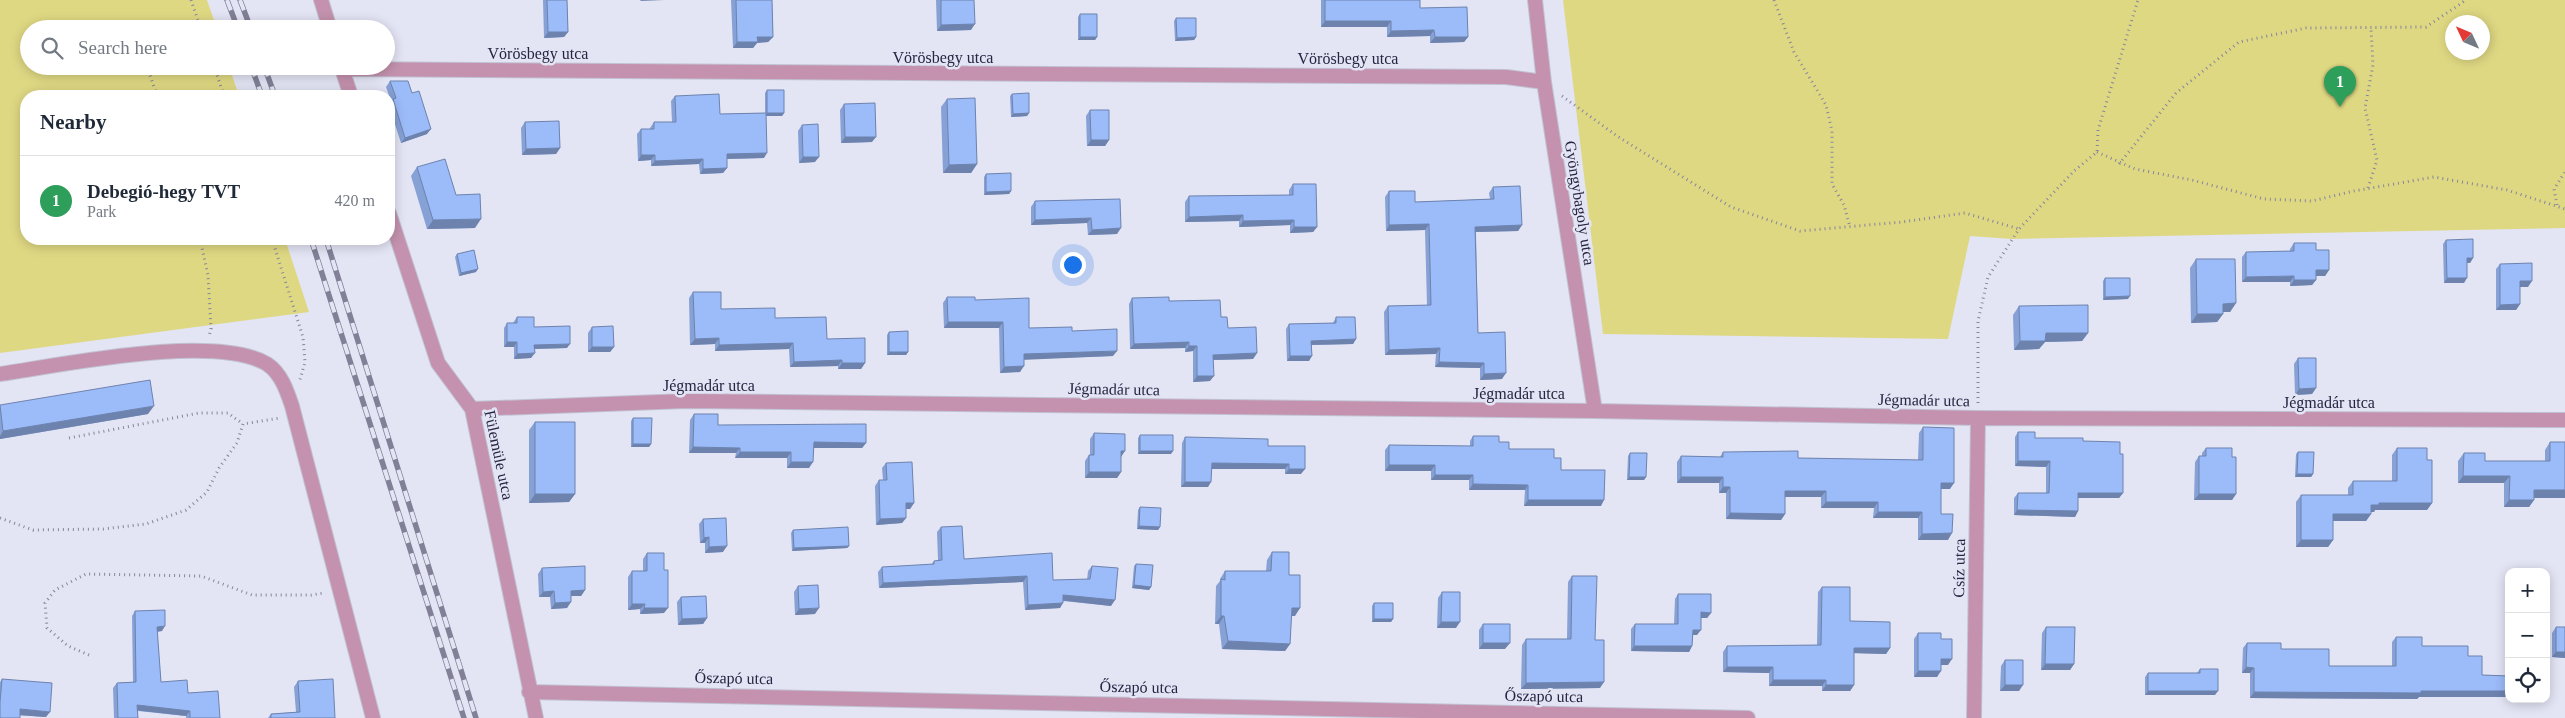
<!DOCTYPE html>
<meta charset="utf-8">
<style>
body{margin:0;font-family:"Times New Roman",serif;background:#f2f2f3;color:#1f2937}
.controls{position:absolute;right:15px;bottom:15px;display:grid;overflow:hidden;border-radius:10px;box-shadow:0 2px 12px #0003}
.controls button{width:45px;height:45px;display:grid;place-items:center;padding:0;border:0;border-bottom:1px solid #e0e1e3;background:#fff;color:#1f2937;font:25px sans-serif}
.compass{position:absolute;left:2445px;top:15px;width:45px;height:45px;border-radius:50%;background:#fff;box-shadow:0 2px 12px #0003;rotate:314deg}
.you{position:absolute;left:1072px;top:264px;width:18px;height:18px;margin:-12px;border:4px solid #fff;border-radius:50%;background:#1a73e8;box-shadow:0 0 0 8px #1a73e833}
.badge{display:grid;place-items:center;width:32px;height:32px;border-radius:50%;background:#1a73e8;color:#fff;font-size:16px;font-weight:700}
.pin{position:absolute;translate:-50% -41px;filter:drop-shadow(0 1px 2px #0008)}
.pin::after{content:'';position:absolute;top:26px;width:18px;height:15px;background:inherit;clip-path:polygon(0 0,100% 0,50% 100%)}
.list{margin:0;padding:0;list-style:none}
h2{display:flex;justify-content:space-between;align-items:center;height:65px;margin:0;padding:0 20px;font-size:21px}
h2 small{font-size:16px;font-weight:400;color:#747a83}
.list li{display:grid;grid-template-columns:32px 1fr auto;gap:15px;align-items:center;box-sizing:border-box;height:90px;padding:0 20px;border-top:1px solid #e0e1e3}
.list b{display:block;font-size:19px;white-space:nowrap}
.list p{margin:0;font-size:16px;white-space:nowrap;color:#747a83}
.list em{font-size:16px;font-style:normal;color:#747a83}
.icon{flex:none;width:28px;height:28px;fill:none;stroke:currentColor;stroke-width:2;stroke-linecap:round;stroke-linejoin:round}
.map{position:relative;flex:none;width:2565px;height:718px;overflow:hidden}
.search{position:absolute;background:#fff;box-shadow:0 2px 12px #0003;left:20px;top:20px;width:375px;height:55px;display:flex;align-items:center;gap:12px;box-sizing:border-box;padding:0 18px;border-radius:28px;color:#747a83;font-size:19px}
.panel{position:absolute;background:#fff;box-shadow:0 2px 12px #0003;left:20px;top:90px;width:375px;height:155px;border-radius:20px}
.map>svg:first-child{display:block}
.green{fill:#dfd883;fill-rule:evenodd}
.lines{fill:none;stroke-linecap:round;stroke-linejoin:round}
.minor-casing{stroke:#c1c2d4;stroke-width:16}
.path{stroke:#86869c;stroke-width:3;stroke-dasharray:1 4;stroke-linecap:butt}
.minor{stroke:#c492ae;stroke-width:14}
.rail-casing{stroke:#818097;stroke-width:5.5}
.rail{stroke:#e3e4f4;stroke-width:4;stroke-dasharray:11;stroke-linecap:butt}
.wall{fill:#86a1d6}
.shaded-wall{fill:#6d83ae}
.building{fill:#9cbbf9;stroke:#6d83ae}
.labels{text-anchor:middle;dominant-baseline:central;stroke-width:5;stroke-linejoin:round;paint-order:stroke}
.street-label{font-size:16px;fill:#262542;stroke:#e3e4f4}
</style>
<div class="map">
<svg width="2565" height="718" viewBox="0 0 2565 718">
<rect width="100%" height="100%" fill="#e3e4f4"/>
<path class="green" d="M0,0H207L217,29H29V66H229L239,96H26V239H285L309,312L0,353Z
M1563,0H2565V228L2012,239L1970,236L1948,339L1603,334ZM2482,22V52H2452V22Z"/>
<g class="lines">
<defs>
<path id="minor" d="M321,0L330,29
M1535,0L1544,82L1595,411
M341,66L351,96
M342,69L1506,77L1544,82
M389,213L438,363L472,409L536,718
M0,374C62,365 215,333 267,364C281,373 287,391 292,406L373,718
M472,409L686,401L1595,411L1978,418L2565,420
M529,692L1748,718
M1974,718L1978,418"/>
</defs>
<use href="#minor" class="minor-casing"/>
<path class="path" d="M191,0L201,29
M1774,0L1794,52L1826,105L1832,131V184L1844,205L1850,227
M147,66L157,96
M214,66L224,96
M1562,96L1617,136L1731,207L1800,231L1902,222L1965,213L2019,229
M2097,152L2135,169L2192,180L2264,199L2312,201L2354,191L2434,177L2507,190L2565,209
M2119,164L2176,93L2239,42L2306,28L2426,27L2466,0
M2368,188L2377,160L2365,108L2373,65L2371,28
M2557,205L2554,189L2565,172
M200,239L208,275L211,329L209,336
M272,239L303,337L305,362L300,380
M1978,403V321L1988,277L2019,229L2074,171L2097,152L2098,130L2138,0
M69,438L199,413H228L243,424
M0,518L33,530L103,529L146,524L186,510L207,492L219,468L237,443L243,424L280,418
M89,655L68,646L47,628L45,603L55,590L86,574L201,576L252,595H311L324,593"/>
<use href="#minor" class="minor"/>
<defs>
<path id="rail" d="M227,0L238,29
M240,0L251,29
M251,66L262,96
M264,66L275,96
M311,239L464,718
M326,239L476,718"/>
</defs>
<use href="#rail" class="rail-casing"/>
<use href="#rail" class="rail"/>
</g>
<path class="wall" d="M543,0H567L568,32L564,37L544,38Z
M731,0H772L773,37L768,42L757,43L753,48H733Z
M936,0H974L971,30L937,31Z
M1321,0H1420V8L1468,37L1464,42L1430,43V36L1387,37V27H1321Z
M1080,14L1097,37L1095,40H1078V17Z
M1176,18L1196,37L1194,40L1175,41L1174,21Z
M390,81L427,134L401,143L389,106L391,101L386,87Z
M767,90L784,113L782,116H766L764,158L727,159V168L723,173L700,174L699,164L651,166V160L638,161L637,134L641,129H650V128L654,122H672L671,101L675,96L720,114L765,113V93Z
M1012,94L1029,113L1027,116L1011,117L1010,96Z
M947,99L977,164L971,173H943L941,107Z
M844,104L872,142L841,143L840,110Z
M1090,110L1109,140L1105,146H1087L1086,116Z
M525,122L560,148L556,154L522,155L521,128Z
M802,125L815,162L799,163L798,131Z
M417,167L456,195L475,228L427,229L411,176Z
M986,174L1011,191L1009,194L984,195V177Z
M1293,184L1317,227L1313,232L1290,233V225L1239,227V221L1185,222V202L1189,196L1289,195V190Z
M1493,187L1522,225L1518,231L1476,232L1478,333L1502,379L1480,380V368L1435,367L1436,354L1385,355L1384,312L1388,306L1427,305L1425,230L1386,231L1385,197L1389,191L1415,202L1490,199L1489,193Z
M1120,199L1117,234L1088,235L1087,223L1031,225V207L1035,201Z
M2446,240L2473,258L2470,263H2467L2464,283H2444L2443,244Z
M2294,243L2316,250L2329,270L2325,276H2316V280L2312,285L2290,286V282H2242V257L2246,252L2290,251V249Z
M457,254L476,272L459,276L455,257Z
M2196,259L2236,303L2230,312H2223V314L2217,322L2191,323L2190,268Z
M2500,264L2528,287H2520V304L2516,310H2496V269Z
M2105,278L2128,299L2103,300V281Z
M693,292L721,309L775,318L827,339L865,363L861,369H838V366L790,367L789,349L715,351V344L690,345L689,298Z
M947,297L975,300L1029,328L1072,331L1113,356L1024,359L1020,372L1000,373L999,328H944L943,303Z
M1132,298L1169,301L1221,317L1228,328L1257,353L1253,359L1213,360L1210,381L1193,382V351L1185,352V348L1130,349L1129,304Z
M2019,306L2088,333L2082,341L2045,342L2039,349L2014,350L2013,315Z
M517,317L534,327L567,348L535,349L531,358L514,359V347H504V328L507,323H513Z
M1336,317L1356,339L1353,344L1312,345L1309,361H1287L1286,329L1289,324L1333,323Z
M592,327L614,347L610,352H588V333Z
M889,332L908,352L906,355H887V335Z
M2298,358L2316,388L2312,394L2295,395L2294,364Z
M0,405L148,414L0,439Z
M694,414L718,425L866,443L862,448H814L809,468H787V458H735L736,453H689L690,420Z
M633,418L651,444L649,447H631V421Z
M535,422L575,494L569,502L529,503V430Z
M1923,427L1950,489H1941V514L1948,540H1918V518H1873L1874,508H1821V497H1785V514L1781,520L1726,519V493H1719V483H1677V462L1681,456L1720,457L1723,452L1798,458L1918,460L1919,433Z
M2018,432L2035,438L2083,441L2120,454L2123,493L2119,498H2078V511L2075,517L2014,515V498L2018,493H2046V467L2015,466V437Z
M1094,433L1121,457V472L1117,478H1085V461L1089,455H1090V439Z
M1140,435L1171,454H1138V438Z
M1473,436L1499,442L1509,449L1554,458L1561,470L1601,506H1524L1525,490H1469V480H1431V471H1385V450L1389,445L1470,446V441Z
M1185,437L1268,446L1301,474H1285V469H1212L1208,487H1181L1182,443Z
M2550,442H2565V498H2534V500L2529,507H2504V483H2458V461L2464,453L2485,461H2545V450Z
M2206,448L2232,457L2236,494L2232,500H2194L2195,462L2199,456H2202V453Z
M2397,448L2427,460L2432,503L2427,510H2375L2374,512H2371V514L2366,521H2333V540L2328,547H2296V502L2301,495H2348V488L2353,481H2392V455Z
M2298,452L2313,474L2311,477H2295L2296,454Z
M1630,453L1646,477L1644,480H1627L1628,456Z
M886,463L914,503L910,509H906V518L902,523L876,525L875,486L879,480H883L882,468Z
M1140,507L1160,527L1158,530L1137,529L1138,510Z
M703,519L723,552L705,553V543H700L699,524Z
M941,527L964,559L1053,580H1087L1088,571L1092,566L1111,606L1063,601L1060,608L1025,610L1023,582L879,588L878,572L882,567L931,565L934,561L938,560L937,532Z
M793,530L849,546L847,548L792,551L791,533Z
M1272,552L1289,575L1295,616H1291L1290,644L1285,651L1222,649L1219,624H1215L1216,586L1220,581V579L1225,571H1266L1267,560Z
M647,553L664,570V613L640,614V609L628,610V577L632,571H643V559Z
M1136,564L1151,587L1149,590L1132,588L1134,566Z
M542,568L585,590L581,596H571L567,608L551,609L550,597H539L538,574Z
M1572,576L1595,640L1600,688L1521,689L1522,645L1526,639H1567L1568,582Z
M798,586L815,614L795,615L794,592Z
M1822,587L1850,621L1890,648L1886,654L1854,653V685L1850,691H1822V686H1769V673L1723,672V652L1727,646L1817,645L1818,592Z
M1442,592L1456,628H1437L1438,598Z
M1678,594L1711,613L1707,618H1701L1697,635H1693L1692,646L1689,652L1631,651V629L1635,624H1674L1675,599Z
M681,597L707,618L703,624L678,625L677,602Z
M1374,603L1393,619L1391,622H1372V606Z
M135,611L162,631L157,632L161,682L188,693L220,718H186V716L138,711V718H114L113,688L117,683L133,682L132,616Z
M1483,624L1505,649H1479V630Z
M2046,627L2074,664L2070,670H2041L2042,633Z
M2556,627H2565V658L2552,657V633Z
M1918,633L1941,639L1948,665H1941L1937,677H1914V639Z
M2396,637L2422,646L2468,656L2482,675L2509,676V697H2419L2417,699L2250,698V673H2242L2243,648L2247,643L2281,649L2329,666H2392V642Z
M2005,660L2019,691H2000L2001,666Z
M2200,669L2215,695H2145V677L2148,673H2197Z
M2,679L46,717L20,715L0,718V682Z
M298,681L335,718H268L271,714L296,712L294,687Z"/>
<path class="shaded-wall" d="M641,0H664L640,1Z
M1325,21H1391L1387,27H1321Z
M975,24L971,30L937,31L941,25Z
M1434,30L1430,36L1387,37L1391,31Z
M548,32H568L564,37L544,38Z
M757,37H773L768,42L757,43L753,48H733L737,42Z
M1080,37H1097L1095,40H1078Z
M1196,37L1194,40L1175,41L1177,38Z
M1435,37H1468L1464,42L1430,43Z
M767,113H784L782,116H765Z
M1029,113L1027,116L1011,117L1013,114Z
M431,129L427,134L401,143L405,138Z
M845,137H876L872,142L841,143Z
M1091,140H1109L1105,146H1087Z
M560,148L556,154L522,155L526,149Z
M767,153L764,158L723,159L727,154Z
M641,155H655L651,160L638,161Z
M803,157H819L815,162L799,163Z
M703,159L699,164L651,166L655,161Z
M977,164L971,173H943L949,165Z
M727,168L723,173L700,174L703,169Z
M1011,191L1009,194L984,195L986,192Z
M1243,215L1239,221L1185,222L1189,217Z
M1091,218L1087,223L1031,225L1035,220Z
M481,219L475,228L427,229L433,220Z
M1294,220L1290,225L1239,227L1243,221Z
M1429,224L1425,230L1386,231L1389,225Z
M1522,225L1518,231L1471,232L1475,227Z
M1294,227H1317L1313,232L1290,233Z
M1121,228L1117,234L1088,235L1092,230Z
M2467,258H2473L2470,263H2464Z
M478,269L476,272L459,276L461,273Z
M2316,270H2329L2325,276H2312Z
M2294,276L2290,282H2242L2246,277Z
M2447,278H2467L2464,283H2444Z
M2294,280H2316L2312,285L2290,286Z
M2520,281H2532L2528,287H2516Z
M2130,296L2128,299L2103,300L2105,297Z
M2236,303L2230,312H2217L2223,304Z
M2520,304L2516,310H2496L2500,305Z
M2197,314H2223L2217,322L2191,323Z
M948,322H1003L999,328H944Z
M2046,333H2088L2082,341L2045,342L2039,349L2014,350L2020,341Z
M719,338L715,344L690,345L695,339Z
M1356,339L1353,344L1308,345L1311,341Z
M507,342H517L514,347H504Z
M1189,342L1185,348L1130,349L1134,344Z
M793,343L789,349L715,351L719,345Z
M570,344L567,348L531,349L534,345Z
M1189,346H1197L1193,351L1185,352Z
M592,347H614L610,352H588Z
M1440,348L1436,354L1385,355L1389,350Z
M1117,351L1113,356L1020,360L1024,354Z
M889,352H908L906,355H887Z
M535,353L531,358L514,359L517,354Z
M1257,353L1253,359L1209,360L1213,355Z
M1290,356H1312L1309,361H1287Z
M842,360L838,366L790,367L794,362Z
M1439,362L1484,363L1480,368L1435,367Z
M842,363H865L861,369H838Z
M1024,366L1020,372L1000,373L1004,367Z
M1506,373L1502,379L1480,380L1484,374Z
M1197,376H1214L1210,381L1193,382Z
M2316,388L2312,394L2295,395L2299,389Z
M154,406L148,414L0,439V436L3,431Z
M814,442L866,443L862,448H810Z
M633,444H651L649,447H631Z
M693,447L740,448L736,453H689Z
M1121,451H1125L1121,457Z
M1140,451H1173L1171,454H1138Z
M740,452H791L787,458H735Z
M2018,461H2050L2046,467L2015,466Z
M791,462H813L809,468H787Z
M1212,463L1289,464L1285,469H1208Z
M1389,465H1435L1431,471H1385Z
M1289,469H1305L1301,474H1285Z
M1089,472H1121L1117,478H1085Z
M2297,474H2313L2311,477H2295Z
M1435,475H1473L1469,480H1431Z
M2463,476H2510L2504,483H2458Z
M1629,477H1646L1644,480H1627Z
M1681,477H1723L1719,483H1677Z
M1185,482H1211L1208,487H1181Z
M1941,483H1954L1950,489H1936Z
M1473,484L1528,485L1525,490H1469Z
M1723,487H1730L1726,493H1719Z
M2534,490H2565V498H2529Z
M1785,491H1826L1821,497H1781Z
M2078,493H2123L2119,498H2075Z
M535,494H575L569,502L529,503Z
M2199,494H2236L2232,500H2194Z
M1528,500H1604L1601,506H1524Z
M2509,500H2534L2529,507H2504Z
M1826,502H1878L1874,508H1821Z
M906,503H914L910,509H902Z
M2379,503H2432L2427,510H2375L2374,512H2366L2371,505Z
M2017,510L2078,511L2075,517L2014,515Z
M1878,512H1922L1918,518H1873Z
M1730,513L1785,514L1781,520L1726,519Z
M2333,514H2371L2366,521H2328Z
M906,518L902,523L876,525L880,519Z
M1139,526L1160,527L1158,530L1137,529Z
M1952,533L1948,540H1918L1922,534Z
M709,537L705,543H700L704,538Z
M2301,540H2333L2328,547H2296Z
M727,546L723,552L705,553L709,547Z
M849,546L847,548L792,551L794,548Z
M1027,576L1023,582L879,588L883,583Z
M1134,585L1151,587L1149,590L1132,588Z
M585,590L581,596H567L571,591Z
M554,591L550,597H539L543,592Z
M1063,595L1115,600L1111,606L1059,600Z
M571,602L567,608L551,609L555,603Z
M1063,603L1060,608L1025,610L1028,605Z
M632,604H645L640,609L628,610Z
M644,608H668L664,613L640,614Z
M819,608L815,614L795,615L799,609Z
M1292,608H1300L1295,616H1286Z
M1701,612L1711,613L1707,618H1697Z
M1221,616H1224L1219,624H1215Z
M707,618L703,624L678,625L682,619Z
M1374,619H1393L1391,622H1372Z
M1441,622H1460L1456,628H1437Z
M165,626L162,631L153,632L157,627Z
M1693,630H1701L1697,635H1689Z
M1228,641L1290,644L1285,651L1222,649Z
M1483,643H1510L1505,649H1479Z
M1634,646H1692L1689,652L1631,651Z
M1854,648H1890L1886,654L1850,653Z
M2556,652H2565V658L2552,657Z
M1941,659H1952L1948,665H1937Z
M2045,664H2074L2070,670H2041Z
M1727,667H1773L1769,673L1723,672Z
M2246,667L2254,668L2250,673H2242Z
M1918,671H1941L1937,677H1914Z
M1773,680H1826L1822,686H1769Z
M1604,682L1600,688L1521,689L1526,683Z
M1826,685H1854L1850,691H1822Z
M2005,685H2023L2019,691H2000Z
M2148,691H2218L2215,695H2145Z
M2421,691H2509V697H2419L2417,699L2250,698L2254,692Z
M137,705L190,711L186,716L134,710Z
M20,709L50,712L46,717L16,715Z"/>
<path class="building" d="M547,0H567L568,32H548Z
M736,0H772L773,37H757L758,42H737Z
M941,0H974L975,24L941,25Z
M1325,0H1420V8L1467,7L1468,37H1435L1434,30L1391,31V21H1325Z
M1080,14H1097V37H1080Z
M1176,18H1196V37L1177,38Z
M390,81H408L412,93L419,91L431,129L405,138L393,99L396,98Z
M767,90H784V113H767Z
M1029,93V113L1013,114L1012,94Z
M719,94L720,114L766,113L767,153L727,154V168L703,169V159L655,161V155H641V129H654V122H676L675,96Z
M975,98L977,164L949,165L947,99Z
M875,103L876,137H845L844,104Z
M1090,110H1109V140H1091Z
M559,121L560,148L526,149L525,122Z
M818,124L819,157H803L802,125Z
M445,159L456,195L480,194L481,219L433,220L417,167Z
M1011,173V191L986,192V174Z
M1293,184H1316L1317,227H1294V220L1243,221V215L1189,217V196L1293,195Z
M1520,186L1522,225L1475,227L1478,333L1505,332L1506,373L1484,374V363L1439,362L1440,348L1389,350L1388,306L1431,305L1429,224L1389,225V191H1415V202L1494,199L1493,187Z
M1120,199L1121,228L1092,230L1091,218L1035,220V201Z
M2473,239V258H2467V278H2447L2446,240Z
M2294,243H2316V250H2329V270H2316V280H2294V276L2246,277V252L2294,251Z
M474,250L478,269L461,273L457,254Z
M2196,259H2235L2236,303L2223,304V314H2197Z
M2532,263V281H2520V304L2500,305V264Z
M2105,278H2130V296L2105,297Z
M693,292H721V309L775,308V318L826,317L827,339L865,338V363H842V360L794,362L793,343L719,345V338L695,339Z
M947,297H975V300L1029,298V328L1072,327V331L1117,329V351L1024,354V366L1004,367L1003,322H948Z
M1169,297V301L1220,300L1221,317H1227L1228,328L1256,327L1257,353L1213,355L1214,376H1197V346H1189V342L1134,344L1132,298Z
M2088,305V333H2046L2045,341H2020L2019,306Z
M517,317H534V327L570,326V344L534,345L535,353L517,354V342H507V323H517Z
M1336,317H1355L1356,339L1311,341L1312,356H1290L1289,324L1336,323Z
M613,326L614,347H592V327Z
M908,331V352H889V332Z
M2298,358H2316V388L2299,389Z
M150,380L154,406L3,431L0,405Z
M694,414H718V425L866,424V443L814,442L813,462H791V452H740V448L693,447Z
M633,418H652L651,444H633Z
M535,422H575V494H535Z
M1923,427L1954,428V483H1941V514H1953L1952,533L1922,534V512H1878V502H1826V491H1785V514L1730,513V487H1723V477H1681V456L1723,457V452L1798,451V458L1923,460Z
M2018,432H2035V438H2083V441L2120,442V454H2123V493H2078V511L2017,510L2018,493H2049L2050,461H2018Z
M1094,433L1125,434V451H1121V472H1089V455H1094Z
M1140,435H1173V451H1140Z
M1473,436H1499V442H1509V449H1554V458H1561V470H1605L1604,500H1528V485L1473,484V475H1435V465H1389V445L1473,446Z
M1185,437L1268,439V446H1305V469H1289V464L1212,463L1211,482H1185Z
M2550,442H2565V490H2534V500H2509L2510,476H2463L2464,453H2485V461H2550Z
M2206,448H2232V457H2236V494H2199V456H2206Z
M2397,448H2427V460H2432V503H2379V505H2371V514H2333V540H2301V495H2353V481H2397Z
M2298,452H2314L2313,474H2297Z
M1630,453H1647L1646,477H1629Z
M912,462L914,503H906V518L880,519L879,480H887L886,463Z
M1140,507L1161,508L1160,527L1139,526Z
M726,518L727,546L709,547V537L704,538L703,519Z
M962,526L964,559L1052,553L1053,580L1090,579L1092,566L1118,568L1115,600L1063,595V603L1028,605L1027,576L883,583L882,567L934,564V561L942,560L941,527Z
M848,527L849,546L794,548L793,530Z
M1272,552H1289V575H1300V608H1292L1290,644L1228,641L1224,616H1221V579L1225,580V571H1271Z
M647,553H664V570H668V608H644L645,604H632V571H647Z
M1136,564L1153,565L1151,587L1134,585Z
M585,566V590L571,591V602L555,603L554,591L543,592L542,568Z
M1572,576H1597L1595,640H1604V682L1526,683V639H1571Z
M818,585L819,608L799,609L798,586Z
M1822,587H1850V621L1890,622V648H1854V685H1826V680H1773V667H1727V646L1821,645Z
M1442,592H1460V622H1441Z
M1678,594H1711V613L1701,612V630H1693L1692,646H1634L1635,624H1678Z
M706,596L707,618L682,619L681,597Z
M1374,603H1393V619H1374Z
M165,610V626L157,627L161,682L187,680L188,693L218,691L220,718H190V711L137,705L138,718H118L117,683L136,682L135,611Z
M1483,624H1510V643H1483Z
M2046,627H2075L2074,664H2045Z
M2556,627H2565V652H2556Z
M1918,633H1941V639H1952V659H1941V671H1918Z
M2396,637H2422V646H2468V656H2482V675L2509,676V691H2421V693L2254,692V668L2246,667L2247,643H2281V649H2329V666H2396Z
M2005,660H2023V685H2005Z
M2200,669H2218V691H2148V673H2200Z
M2,679L52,683L50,712L20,709V718H0V702Z
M333,679L335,718H271V714L300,712L298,681Z"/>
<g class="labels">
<g class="street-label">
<text x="538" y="53">Vörösbegy utca</text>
<text x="943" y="57">Vörösbegy utca</text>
<text x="1348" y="58">Vörösbegy utca</text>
<text transform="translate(1580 203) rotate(81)">Gyöngybagoly utca</text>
<text x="709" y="385">Jégmadár utca</text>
<text transform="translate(1114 389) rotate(1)">Jégmadár utca</text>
<text x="1519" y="393">Jégmadár utca</text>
<text transform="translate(1924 400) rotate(1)">Jégmadár utca</text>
<text x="2329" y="402">Jégmadár utca</text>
<text transform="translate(499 455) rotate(78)">Fülemüle utca</text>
<text transform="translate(1959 568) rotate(-89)">Csíz utca</text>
<text transform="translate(734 678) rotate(1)">Őszapó utca</text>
<text transform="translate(1139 687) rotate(1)">Őszapó utca</text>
<text transform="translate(1544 696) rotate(1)">Őszapó utca</text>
</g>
</g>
</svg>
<div class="controls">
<button>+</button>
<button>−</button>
<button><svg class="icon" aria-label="locate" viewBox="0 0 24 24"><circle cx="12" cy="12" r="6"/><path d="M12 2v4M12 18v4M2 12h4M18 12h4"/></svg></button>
</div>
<svg class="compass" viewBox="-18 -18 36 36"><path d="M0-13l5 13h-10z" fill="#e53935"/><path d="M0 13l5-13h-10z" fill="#747a83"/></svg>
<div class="you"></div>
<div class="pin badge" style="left:2340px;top:107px;background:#2e9e5b">1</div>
<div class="search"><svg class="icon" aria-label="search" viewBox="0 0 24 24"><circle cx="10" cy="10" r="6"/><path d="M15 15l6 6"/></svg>Search here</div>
<section class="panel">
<h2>Nearby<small></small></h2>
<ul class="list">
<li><span class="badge" style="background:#2e9e5b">1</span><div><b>Debegió-hegy TVT</b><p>Park</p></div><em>420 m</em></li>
</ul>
</section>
</div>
